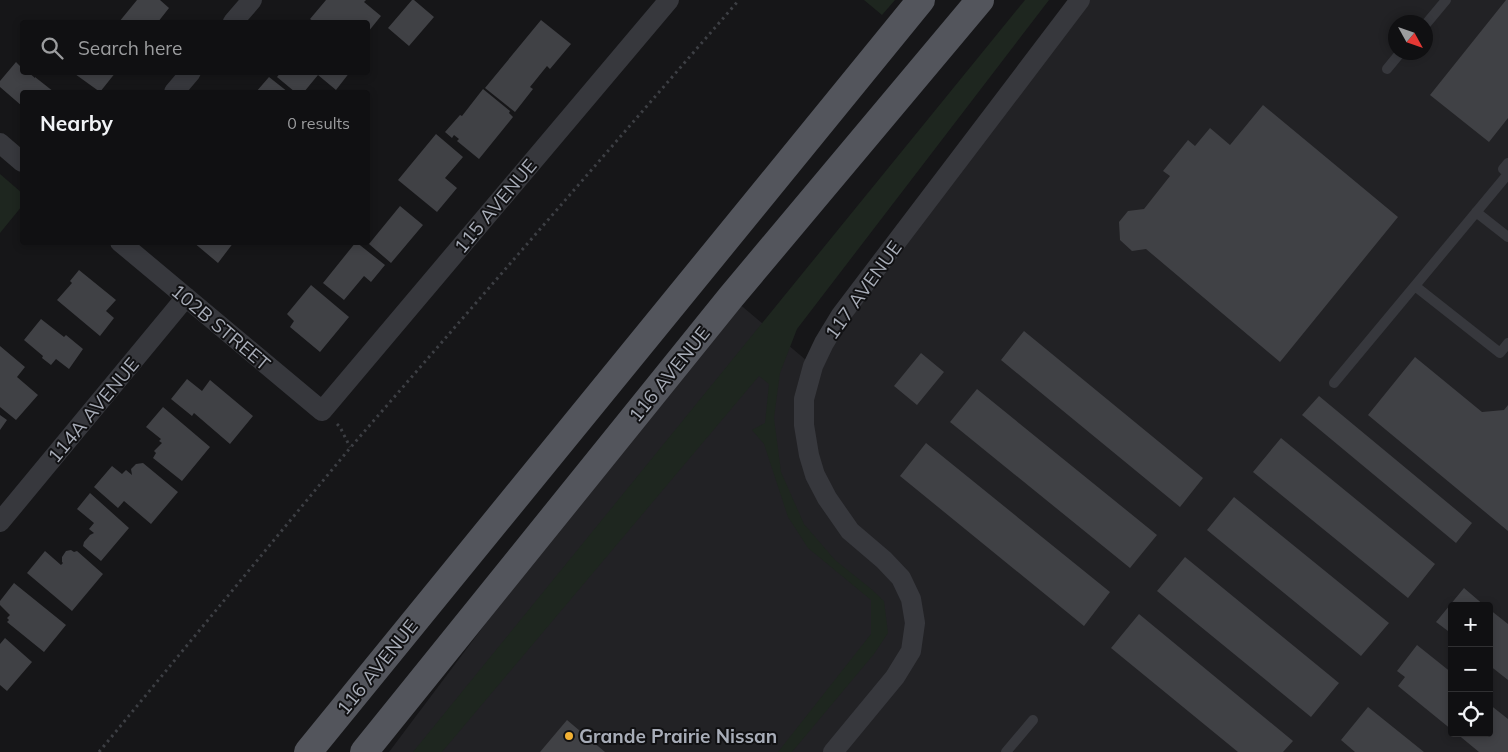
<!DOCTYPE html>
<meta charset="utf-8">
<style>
body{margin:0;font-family:Mulish,sans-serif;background:#19191b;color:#f1f3f6}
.controls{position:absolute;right:15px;bottom:15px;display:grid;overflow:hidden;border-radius:5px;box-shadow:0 2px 8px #0003}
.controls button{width:45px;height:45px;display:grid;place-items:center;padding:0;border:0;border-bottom:1px solid #303032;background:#101012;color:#f1f3f6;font:25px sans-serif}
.compass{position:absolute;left:1388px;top:15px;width:45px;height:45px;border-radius:50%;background:#101012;box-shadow:0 2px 8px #0003;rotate:130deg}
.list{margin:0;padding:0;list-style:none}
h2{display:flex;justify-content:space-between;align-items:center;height:65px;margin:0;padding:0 20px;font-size:21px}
h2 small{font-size:16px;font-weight:400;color:#9c9d9f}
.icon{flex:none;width:28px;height:28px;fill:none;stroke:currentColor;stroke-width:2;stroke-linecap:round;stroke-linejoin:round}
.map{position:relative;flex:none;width:1508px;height:752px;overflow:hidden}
.search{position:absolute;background:#101012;box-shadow:0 2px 8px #0003;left:20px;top:20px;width:350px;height:55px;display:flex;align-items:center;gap:12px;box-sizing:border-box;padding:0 18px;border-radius:5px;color:#9c9d9f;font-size:19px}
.panel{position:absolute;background:#101012;box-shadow:0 2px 8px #0003;left:20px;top:90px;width:350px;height:155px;border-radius:5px}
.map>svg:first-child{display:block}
.built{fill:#222225;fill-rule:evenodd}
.green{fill:#1e261f}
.building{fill:#404145}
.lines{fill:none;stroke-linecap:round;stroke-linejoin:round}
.path{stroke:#3d3f44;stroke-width:3;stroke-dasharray:2.5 4;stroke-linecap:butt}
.lane{stroke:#37383d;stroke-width:10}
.street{stroke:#37383d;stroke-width:20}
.primary{stroke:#53555c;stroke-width:28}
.poi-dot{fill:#f2b134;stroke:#111113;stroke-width:2}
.labels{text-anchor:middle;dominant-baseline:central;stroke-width:4;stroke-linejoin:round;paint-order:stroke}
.street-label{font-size:19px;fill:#a8adb8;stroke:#111113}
.poi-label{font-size:19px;font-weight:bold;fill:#a8adb8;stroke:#111113;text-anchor:start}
</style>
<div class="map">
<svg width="1508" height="752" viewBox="0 0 1508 752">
<rect width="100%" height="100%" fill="#161618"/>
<path class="built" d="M1080,0H1508V752H389L731,297L813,366ZM1396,22H1426V52H1396ZM1452,606H1489V733H1452Z"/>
<path class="green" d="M864,0H895L882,15Z
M1025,0H1049L797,329L780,373L774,418L781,472L804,524L835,560L870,588L884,601L888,633L874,654L792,752H778L871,634V600L808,548L788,517L764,444L752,430L765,423L769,384L759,376L442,752H413Z
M0,174L22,193V206L0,233Z"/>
<path class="building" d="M137,0H160L169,8L158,22H119Z
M326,0H366L364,2L381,16L368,32V22H314L310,19Z
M412,0H414L434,17L409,46L388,28Z
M1506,0H1508V118L1489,142L1430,95Z
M541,20L571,44L550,69L547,66L530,87L533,89L515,112L485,88Z
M16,62L22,68V72H28L35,78V77L54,92H22V106L0,87V81Z
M76,72H116L100,92L75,74Z
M281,72H350L336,90L318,75L304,92H295L277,77Z
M269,77L288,92H256Z
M483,89L510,111L509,113L513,117L479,159L457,141L459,139L454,135L452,138L445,132L460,115L462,116Z
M1263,105L1398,217L1280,362L1146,249L1132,251L1120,240L1119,222L1128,211L1144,209L1170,176L1163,171L1188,140L1195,146L1210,128L1230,145Z
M436,134L463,157L445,178L457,188L437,212L398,180Z
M400,206L423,225L391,263L369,244Z
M193,242H234L218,263Z
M356,242L385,265L371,282L364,276L344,300L323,283Z
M79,270L116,300L106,311L114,318L100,336L57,300L72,283L70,281Z
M311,285L349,317L320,352L290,327L294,321L287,314Z
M41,319L64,337L66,335L83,349L69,369L56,359L51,365L42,358L43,356L24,340Z
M1024,331L1203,478L1180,507L1001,360Z
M0,346L25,367L17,377L38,395L16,420L0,407Z
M921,353L944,372L917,405L894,386Z
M1415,357L1482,412L1504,410L1508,405V531L1368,415Z
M187,379L202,391L210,380L253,416L230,444L194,413L192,416L171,399Z
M977,389L1157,535L1130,568L950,422Z
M1319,396L1472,523L1456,543L1302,415Z
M163,407L210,447L182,481L153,458L156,453L154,451L162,443L159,441L161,439L146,427Z
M0,415L7,420L0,430Z
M1281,438L1435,564L1408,598L1253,472Z
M926,443L1110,592L1084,626L900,476Z
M143,463L178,492L151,524L124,501L118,508L94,487L112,466L122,474L126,470L132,475L131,469L136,464Z
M90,493L129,528L101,561L83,546L84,542L90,535L94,533L89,529L94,523L77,509Z
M1234,497L1389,623L1361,656L1207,530Z
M71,550L74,552L77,551L103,574L72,611L27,573L45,551L61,565L63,563L62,562V557L66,551Z
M1185,557L1339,683L1311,717L1157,591Z
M14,583L66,625L44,652L7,622L9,620L7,618L10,615L0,605V601Z
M1464,588L1485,606H1452V634L1436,622Z
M1489,609L1508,624V680L1489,665Z
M1139,614L1293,741L1283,752H1238L1111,648Z
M5,638L32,662L7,691L0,685V644Z
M1417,645L1452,673V730L1398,686L1405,677L1397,671Z
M1489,704L1508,719V752H1479L1456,733H1489Z
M1368,707L1424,752H1355L1341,740Z
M567,720L605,752H540Z"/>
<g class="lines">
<path class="path" d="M337,424L340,427L350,447
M99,752L350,448L739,0"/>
<path class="lane" d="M1426,24L1446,0
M1387,69L1401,52
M1508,163L1503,169L1508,173
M1476,212L1508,237
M1415,286L1500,353L1508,343
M1334,383L1508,174
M1006,752L1033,720"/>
<path class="street" d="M233,22L252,0
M174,92L191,72
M0,143L22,162
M120,242L322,411L669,0
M0,522L186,297
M833,752L895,677L911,651L915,623L911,599L901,578L884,560L850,531L827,498L815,475L809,455L804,425V399L813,366L824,343L841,315L1080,0"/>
<path class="primary" d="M308,752L921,0
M364,752L731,297L980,0"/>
</g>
<circle class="poi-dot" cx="569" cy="736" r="5"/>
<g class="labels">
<g class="street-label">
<text transform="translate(495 206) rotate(-50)">115 AVENUE</text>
<text transform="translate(863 290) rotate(-54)">117 AVENUE</text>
<text transform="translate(221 327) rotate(40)">102B STREET</text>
<text transform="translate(669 374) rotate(-51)">116 AVENUE</text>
<text transform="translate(93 410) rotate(-50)">114A AVENUE</text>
<text transform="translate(377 667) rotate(-51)">116 AVENUE</text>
</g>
<g class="poi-label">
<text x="579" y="736">Grande Prairie Nissan</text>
</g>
</g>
</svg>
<div class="controls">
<button>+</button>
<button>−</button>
<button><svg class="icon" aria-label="locate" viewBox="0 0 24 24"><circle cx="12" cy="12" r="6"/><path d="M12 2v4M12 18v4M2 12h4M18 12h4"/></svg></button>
</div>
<svg class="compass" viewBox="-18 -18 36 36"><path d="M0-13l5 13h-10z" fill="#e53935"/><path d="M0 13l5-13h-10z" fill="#9c9d9f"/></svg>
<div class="search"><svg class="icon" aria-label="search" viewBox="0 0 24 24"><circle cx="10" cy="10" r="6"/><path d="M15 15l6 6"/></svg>Search here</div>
<section class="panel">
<h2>Nearby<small>0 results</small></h2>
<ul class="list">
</ul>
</section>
</div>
